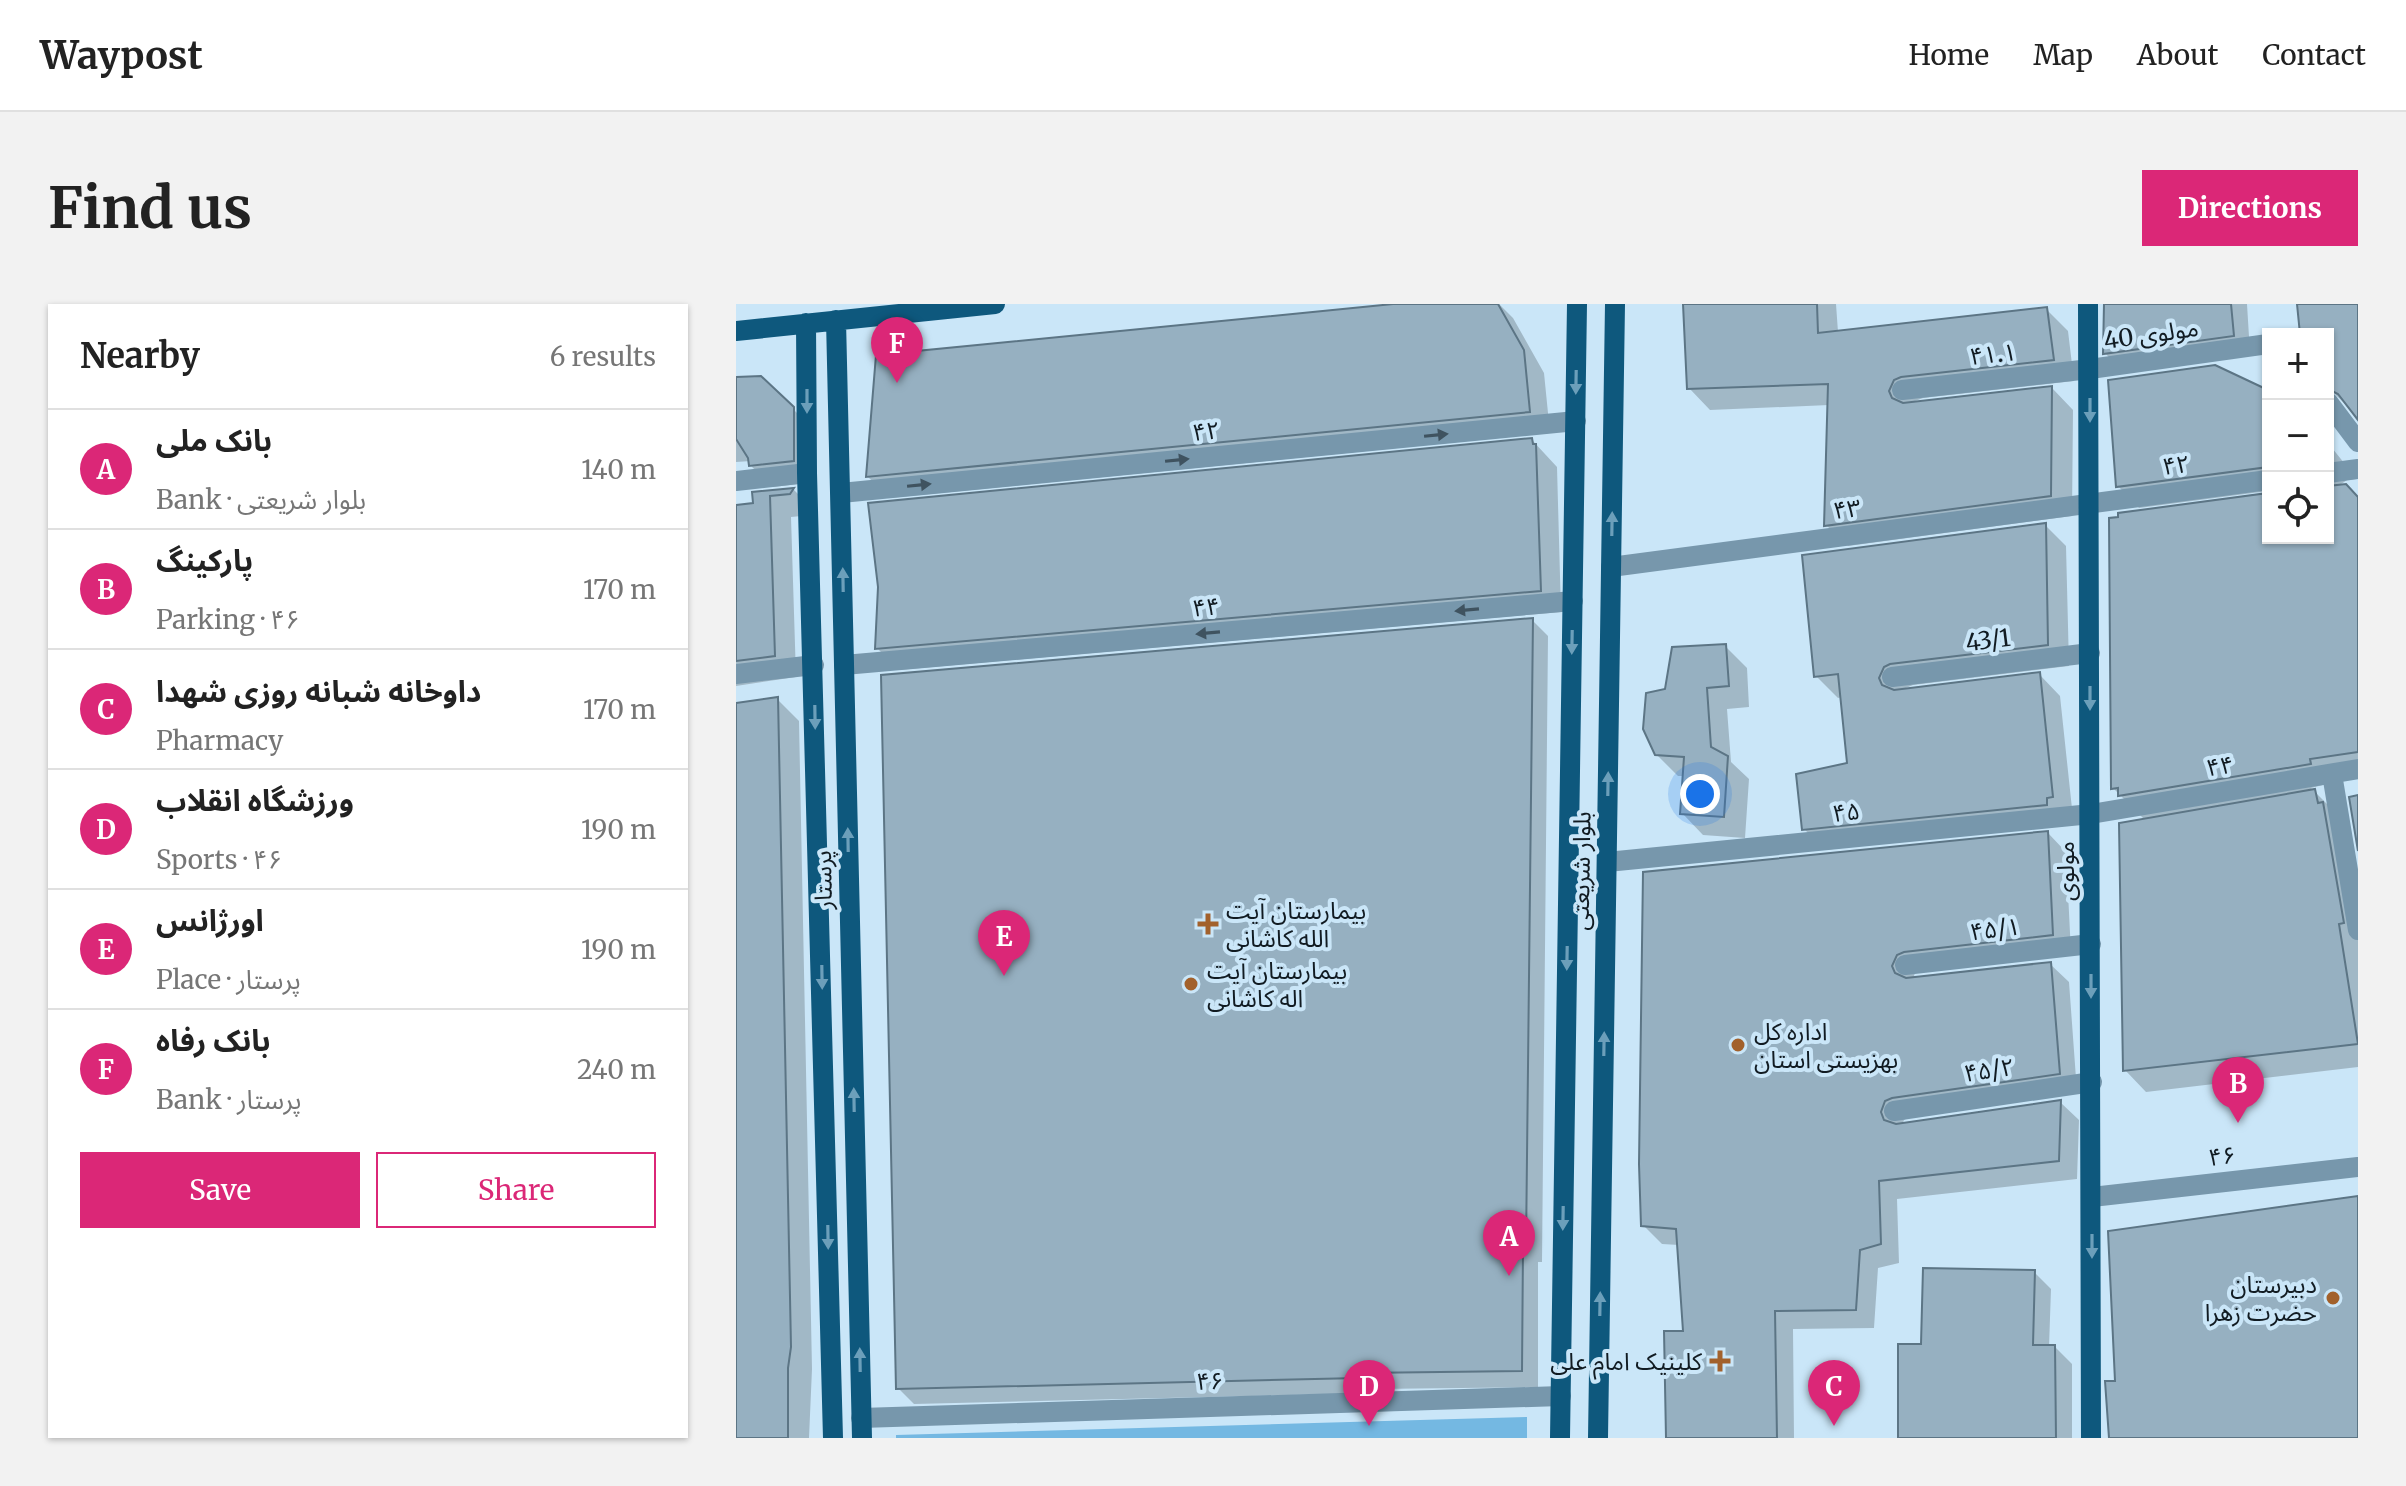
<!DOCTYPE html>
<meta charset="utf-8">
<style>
body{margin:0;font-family:Merriweather,"Noto Sans Arabic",serif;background:#f2f2f2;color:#222}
.controls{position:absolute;right:24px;top:24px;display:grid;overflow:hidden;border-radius:0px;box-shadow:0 2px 6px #0004}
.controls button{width:72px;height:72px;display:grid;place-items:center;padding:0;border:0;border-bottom:2px solid #e0e0e0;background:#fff;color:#222;font:40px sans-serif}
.you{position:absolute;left:964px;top:490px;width:28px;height:28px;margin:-20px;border:6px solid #fff;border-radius:50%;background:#1a73e8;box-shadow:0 0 0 12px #1a73e833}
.badge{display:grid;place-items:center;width:52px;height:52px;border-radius:50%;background:#db2777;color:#fff;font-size:26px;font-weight:700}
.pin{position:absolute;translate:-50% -66px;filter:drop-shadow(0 2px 4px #0008)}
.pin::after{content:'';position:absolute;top:42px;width:28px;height:24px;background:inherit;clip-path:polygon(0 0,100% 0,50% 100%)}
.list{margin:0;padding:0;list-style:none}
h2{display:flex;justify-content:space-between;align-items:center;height:104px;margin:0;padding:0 32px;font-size:34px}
h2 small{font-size:26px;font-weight:400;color:#767676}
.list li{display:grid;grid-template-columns:52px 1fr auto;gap:24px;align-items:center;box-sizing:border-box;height:120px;padding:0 32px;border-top:2px solid #e0e0e0}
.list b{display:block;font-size:30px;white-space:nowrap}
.list p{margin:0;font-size:26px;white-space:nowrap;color:#767676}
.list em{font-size:26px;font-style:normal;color:#767676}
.actions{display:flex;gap:16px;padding:24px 32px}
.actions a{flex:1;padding:18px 0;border:2px solid #db2777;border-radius:0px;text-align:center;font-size:28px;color:#db2777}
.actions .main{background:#db2777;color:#fff}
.icon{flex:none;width:44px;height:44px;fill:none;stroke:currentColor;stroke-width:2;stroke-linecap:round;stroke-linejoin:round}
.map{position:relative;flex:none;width:1622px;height:1134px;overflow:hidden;border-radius:0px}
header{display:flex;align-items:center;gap:48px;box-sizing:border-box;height:112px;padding:0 40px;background:#fff;border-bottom:2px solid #e0e0e0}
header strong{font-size:38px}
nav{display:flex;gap:44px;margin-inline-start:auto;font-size:28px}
.intro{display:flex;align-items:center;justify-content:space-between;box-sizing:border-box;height:192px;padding:0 48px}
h1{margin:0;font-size:56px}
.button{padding:20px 36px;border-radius:0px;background:#db2777;color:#fff;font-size:28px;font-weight:700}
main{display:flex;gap:48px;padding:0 48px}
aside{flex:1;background:#fff;border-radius:0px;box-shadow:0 2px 6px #0004}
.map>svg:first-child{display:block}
.pitch{fill:#74b8e2}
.shadow{fill:#0003}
.building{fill:#96b0c1;stroke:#5c7585;stroke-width:2}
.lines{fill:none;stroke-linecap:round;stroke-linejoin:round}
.minor{stroke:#7797ac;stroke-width:20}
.major{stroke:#0e587d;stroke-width:20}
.oneway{fill:#6c9fba}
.oneway2{fill:#3f5360}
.poi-dot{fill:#a2612c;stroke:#cae6f8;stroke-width:3}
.labels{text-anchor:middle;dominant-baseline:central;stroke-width:8;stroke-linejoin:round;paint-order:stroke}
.street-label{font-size:24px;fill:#111b22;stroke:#cae6f8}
.poi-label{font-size:24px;fill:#111b22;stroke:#cae6f8;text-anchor:start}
</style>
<header>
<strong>Waypost</strong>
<nav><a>Home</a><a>Map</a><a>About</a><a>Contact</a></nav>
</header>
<div class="intro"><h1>Find us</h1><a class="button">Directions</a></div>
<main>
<aside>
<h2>Nearby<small>6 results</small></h2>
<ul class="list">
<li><span class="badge">A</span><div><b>بانک ملی</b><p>Bank · بلوار شریعتی</p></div><em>140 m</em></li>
<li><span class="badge">B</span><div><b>پارکینگ</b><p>Parking · ۴۶</p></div><em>170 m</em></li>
<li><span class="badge">C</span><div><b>داوخانه شبانه روزی شهدا</b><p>Pharmacy</p></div><em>170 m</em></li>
<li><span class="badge">D</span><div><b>ورزشگاه انقلاب</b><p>Sports · ۴۶</p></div><em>190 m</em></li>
<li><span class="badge">E</span><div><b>اورژانس</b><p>Place · پرستار</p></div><em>190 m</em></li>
<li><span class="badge">F</span><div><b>بانک رفاه</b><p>Bank · پرستار</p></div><em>240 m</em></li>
</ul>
<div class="actions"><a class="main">Save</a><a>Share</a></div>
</aside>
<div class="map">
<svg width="1622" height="1134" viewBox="0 0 1622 1134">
<rect width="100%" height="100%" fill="#cae6f8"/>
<path class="pitch" d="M791,1113V1134H160V1131Z"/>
<path class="shadow" d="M677,0H763L777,14L808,69L814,129L154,194L132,173Z
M949,0H1100L1102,28L1310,5L1332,27L1338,77L1187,94L1174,99L1316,84L1337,106L1336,212L1112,242L1090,221L1093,101L974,106L953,84Z
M1370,0H1511L1514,49L1386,67L1369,49Z
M1563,0H1622V113L1592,83V30L1543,29L1566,27Z
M0,75L56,104L78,126L79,178L37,183L15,162V157L0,158Z
M1532,88V187L1403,204L1382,182Z
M796,136L821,163L825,308L163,366L141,344Z
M1592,139L1621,175L1611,176L1601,183L1622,194V472L1575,484L1600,509L1622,604V763L1410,788L1389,766L1409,516L1377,484L1532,191V234H1592Z
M58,186L78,206L76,211L55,213L60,373L0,382V203L19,201L18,190Z
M1309,221L1330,242L1333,362L1177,381L1165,386L1303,370L1324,392L1337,514L1090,546L1068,525L1113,460L1106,393L1102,394L1080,372Z
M796,316L812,332L806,958H802V1083L639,1085V1089L178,1100L162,1084Z
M989,342L1011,364L1013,403L991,405L995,458L1013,475L1009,534L967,531L946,509L949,472H942L920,450L931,387Z
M41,395L63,417L76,1065L73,1134H0V401Z
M1312,529L1330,548L1335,649L1179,669L1177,675L1314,660L1333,678L1341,788L1175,812L1168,816L1166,821L1324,798L1343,816L1341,875L1161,895L1163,959L1142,964L1138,1024L1057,1025L1058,1134H932L950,1029L943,941L926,940L907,921L909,570Z
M1298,968L1315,985L1313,1043H1319L1336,1060V1134H1164L1187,1042Z"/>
<path class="building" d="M657,0H762L788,46L794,108L130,173L140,51Z
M947,0H1081L1082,29L1311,3L1318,56L1165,73L1158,76L1153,87L1156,94L1167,99L1316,82L1315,192L1088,222L1092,80L951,85Z
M1368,0H1495L1498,32L1367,50Z
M1561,0H1622V116L1602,90L1592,85V30H1564Z
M1479,61L1532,86V163L1380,183L1372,76Z
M25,72L58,103V157L13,162L12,154L0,135V73Z
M796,134L797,140H800L805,287L139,345L142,283L132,199Z
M1610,180L1622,193V448L1574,455L1575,460L1382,492V484L1375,485L1373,214L1382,213V209L1532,189V234H1592V182Z
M58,184L54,190L34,192L39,352L0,357V201L17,199L16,188Z
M1310,219L1312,341L1154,360L1148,363L1143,374L1146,381L1158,386L1304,368L1317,493L1311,494V501L1066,526L1060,470L1111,459L1102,370L1078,373L1066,251Z
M797,314L790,942L787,943L786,1067L623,1069V1074L160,1085L145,371Z
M990,340L993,382L971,384L975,443L992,452L988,513L944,510L948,453L919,451L907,425L910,389L929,385L936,343Z
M42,393L55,1043L52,1064V1134H0V399Z
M1579,485L1582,499L1587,498L1608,619L1603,620L1622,740L1387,767L1383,519Z
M1622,491V547L1613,493Z
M1312,527L1317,631L1168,648L1161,651L1156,662L1159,669L1170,674L1315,658L1324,770L1156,794L1149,797L1145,808L1148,816L1160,820L1325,796L1323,857L1143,877L1145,940L1124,946L1120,1006L1039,1007L1041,1134H930L928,1027H947L940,925L905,922L903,860L907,568Z
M1622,892V1134H1373L1369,1077H1379L1372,927Z
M1187,964L1299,966L1297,1041H1319L1320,1134H1162V1040H1185Z"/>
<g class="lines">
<path class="minor" d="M1166,86L1354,65L1532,40
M1592,98L1622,138
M1592,169L1622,165
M0,177L71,169
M105,189L840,117
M875,263L1532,176
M108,361L837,297
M0,370L78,361
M1156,373L1354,349
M1596,470L1622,626
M871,558L1355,510L1622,465
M1169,661L1355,640
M1158,807L1356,778
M1356,893L1622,863
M125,1114L825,1092"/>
<path class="major" d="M1352,0L1355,1134
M100,16L126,1134
M70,19L71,169L97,1134
M0,27L259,0
M824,1134L841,0
M862,1134L879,0"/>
</g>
<defs><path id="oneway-solid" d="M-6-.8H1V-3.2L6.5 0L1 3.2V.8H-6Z" transform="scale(2)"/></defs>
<g class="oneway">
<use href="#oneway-solid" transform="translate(840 78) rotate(91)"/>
<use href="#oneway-solid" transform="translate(71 97) rotate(90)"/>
<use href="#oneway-solid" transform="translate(1354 106) rotate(90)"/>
<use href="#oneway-solid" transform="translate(876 220) rotate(-89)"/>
<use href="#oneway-solid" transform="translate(107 276) rotate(-91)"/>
<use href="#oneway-solid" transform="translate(836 338) rotate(91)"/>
<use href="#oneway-solid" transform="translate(1354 394) rotate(90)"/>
<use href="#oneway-solid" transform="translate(79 413) rotate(89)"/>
<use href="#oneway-solid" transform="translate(872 480) rotate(-89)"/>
<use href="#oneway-solid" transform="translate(112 536) rotate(-91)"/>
<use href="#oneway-solid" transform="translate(831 654) rotate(91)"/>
<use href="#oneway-solid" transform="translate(86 673) rotate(89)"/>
<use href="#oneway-solid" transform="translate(1355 682) rotate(90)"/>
<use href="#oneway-solid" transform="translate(868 740) rotate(-89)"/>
<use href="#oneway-solid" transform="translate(118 796) rotate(-91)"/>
<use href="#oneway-solid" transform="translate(827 914) rotate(91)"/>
<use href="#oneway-solid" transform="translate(92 933) rotate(89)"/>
<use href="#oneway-solid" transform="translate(1356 942) rotate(90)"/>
<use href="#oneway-solid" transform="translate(864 1000) rotate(-89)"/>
<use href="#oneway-solid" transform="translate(124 1056) rotate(-91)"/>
</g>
<g class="oneway2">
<use href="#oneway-solid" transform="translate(700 131) rotate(-6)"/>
<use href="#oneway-solid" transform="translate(441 156) rotate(-6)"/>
<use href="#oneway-solid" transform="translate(183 181) rotate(-6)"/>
<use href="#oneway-solid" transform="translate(731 306) rotate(175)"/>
<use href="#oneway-solid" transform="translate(472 329) rotate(175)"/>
</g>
<g class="poi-dot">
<path d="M468 608h8v8h8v8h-8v8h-8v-8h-8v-8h8z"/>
<circle cx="455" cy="680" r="8"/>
<circle cx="1002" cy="741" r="8"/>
<circle cx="1597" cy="994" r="8"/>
<path d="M980 1045h8v8h8v8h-8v8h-8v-8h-8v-8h8z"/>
</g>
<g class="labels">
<g class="street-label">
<text transform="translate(1415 30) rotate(-8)">مولوی 40</text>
<text transform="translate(1257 50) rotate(-6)">۴۱.۱</text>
<text transform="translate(470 127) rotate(-6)">۴۲</text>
<text transform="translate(1440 161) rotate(-7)">۴۲</text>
<text transform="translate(1111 205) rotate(-8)">۴۳</text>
<text transform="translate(470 303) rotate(-5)">۴۴</text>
<text transform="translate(1252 336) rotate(-7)">43/1</text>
<text transform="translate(1484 462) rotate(-9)">۴۴</text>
<text transform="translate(1110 508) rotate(-6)">۴۵</text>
<text transform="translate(845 567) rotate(-89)">بلوار شریعتی</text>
<text transform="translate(1329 567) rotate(-90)">مولوی</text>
<text transform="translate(87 576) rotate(-91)">پرستار</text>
<text transform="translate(1259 625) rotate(-7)">۴۵/۱</text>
<text transform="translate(1253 766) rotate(-8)">۴۵/۲</text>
<text transform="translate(1486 852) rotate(-6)">۴۶</text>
<text transform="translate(474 1077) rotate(-2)">۴۶</text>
</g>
<g class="poi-label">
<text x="490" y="606">بیمارستان آیت<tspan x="490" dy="28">الله کاشانی</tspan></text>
<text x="471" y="666">بیمارستان آیت<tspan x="471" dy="28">اله کاشانی</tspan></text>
<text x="1018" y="727">اداره کل<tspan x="1018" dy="28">بهزیستی استان</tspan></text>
<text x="1581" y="980" text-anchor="end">دبیرستان<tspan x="1581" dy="28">حضرت زهرا</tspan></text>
<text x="966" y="1057" text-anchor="end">کلینیک امام علی</text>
</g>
</g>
</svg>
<div class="controls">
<button>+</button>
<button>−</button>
<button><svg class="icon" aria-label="locate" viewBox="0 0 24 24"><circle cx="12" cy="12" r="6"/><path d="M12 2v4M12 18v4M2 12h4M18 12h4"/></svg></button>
</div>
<div class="you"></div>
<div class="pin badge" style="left:773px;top:972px">A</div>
<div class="pin badge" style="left:1502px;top:819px">B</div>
<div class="pin badge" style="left:1098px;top:1122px">C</div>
<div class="pin badge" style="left:633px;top:1122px">D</div>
<div class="pin badge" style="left:268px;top:672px">E</div>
<div class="pin badge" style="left:161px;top:79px">F</div>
</div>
</main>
